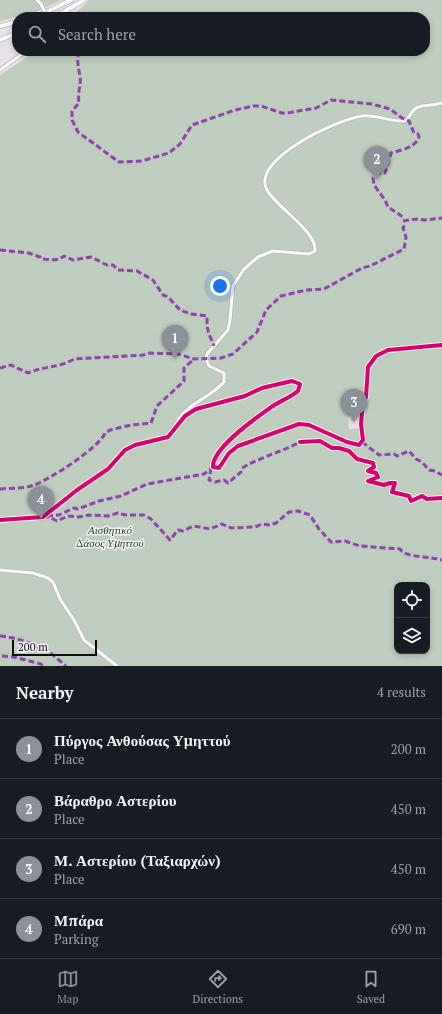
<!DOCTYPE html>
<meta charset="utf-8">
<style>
body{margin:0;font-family:"PT Serif",serif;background:#20242c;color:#f1f3f6}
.controls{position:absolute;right:12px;bottom:12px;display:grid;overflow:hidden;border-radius:8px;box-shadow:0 2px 6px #0003}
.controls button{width:36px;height:36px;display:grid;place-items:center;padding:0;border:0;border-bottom:1px solid #363941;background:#171b24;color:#f1f3f6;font:20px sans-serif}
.scale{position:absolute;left:12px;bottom:10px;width:85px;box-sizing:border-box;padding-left:4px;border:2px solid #0e0c0e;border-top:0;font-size:11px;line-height:14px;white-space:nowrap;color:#0e0c0e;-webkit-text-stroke:3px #f5eff5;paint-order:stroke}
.you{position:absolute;left:220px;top:286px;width:14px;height:14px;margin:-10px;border:3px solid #fff;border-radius:50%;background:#1a73e8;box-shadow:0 0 0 6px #1a73e833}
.badge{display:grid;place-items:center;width:26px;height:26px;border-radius:50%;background:#8c9099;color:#fff;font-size:13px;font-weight:700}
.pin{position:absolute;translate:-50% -33px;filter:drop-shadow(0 1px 2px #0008)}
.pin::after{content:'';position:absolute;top:21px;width:14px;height:12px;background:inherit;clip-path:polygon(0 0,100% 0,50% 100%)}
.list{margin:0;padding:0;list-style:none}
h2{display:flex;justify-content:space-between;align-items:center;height:52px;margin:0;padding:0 16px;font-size:17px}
h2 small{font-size:13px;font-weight:400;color:#9ea1a6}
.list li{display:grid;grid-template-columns:26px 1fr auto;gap:12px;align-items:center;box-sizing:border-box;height:60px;padding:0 16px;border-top:1px solid #363941}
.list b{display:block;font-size:15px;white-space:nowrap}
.list p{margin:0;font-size:13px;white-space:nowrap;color:#9ea1a6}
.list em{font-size:13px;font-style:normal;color:#9ea1a6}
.icon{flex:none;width:22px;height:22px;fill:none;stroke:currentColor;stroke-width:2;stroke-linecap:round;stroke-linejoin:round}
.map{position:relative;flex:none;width:442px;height:666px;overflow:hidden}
.search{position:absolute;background:#171b24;box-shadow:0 2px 6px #0003;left:12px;right:12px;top:12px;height:44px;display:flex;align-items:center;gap:10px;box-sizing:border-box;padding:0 14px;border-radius:16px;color:#9ea1a6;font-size:15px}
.sheet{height:292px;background:#171b24}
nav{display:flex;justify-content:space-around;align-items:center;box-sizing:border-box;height:56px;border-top:1px solid #363941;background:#171b24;font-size:11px;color:#9ea1a6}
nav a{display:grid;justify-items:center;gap:2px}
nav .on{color:#8c9099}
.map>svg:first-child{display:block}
.green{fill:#bfcdbe;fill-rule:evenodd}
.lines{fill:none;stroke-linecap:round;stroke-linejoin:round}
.minor-casing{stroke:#b8b4b8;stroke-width:4.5}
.highway-casing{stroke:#b8b4b8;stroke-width:5.5}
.minor{stroke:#fbfbfb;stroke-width:3}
.highway{stroke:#fbfbfb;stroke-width:4}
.minor-bridge-casing{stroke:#b8b4b8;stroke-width:4.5;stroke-linecap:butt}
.minor-bridge{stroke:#fbfbfb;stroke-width:3}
.quiet{stroke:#8e44ad;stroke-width:3;stroke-dasharray:6 3;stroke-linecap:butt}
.cycleway-casing{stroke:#f5eff5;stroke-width:6}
.cycleway{stroke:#d6006c;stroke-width:4}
.labels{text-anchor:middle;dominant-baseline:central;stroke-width:3;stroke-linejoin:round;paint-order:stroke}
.park-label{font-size:11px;font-style:italic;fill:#1e4f1b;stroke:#f5eff5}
</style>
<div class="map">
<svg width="442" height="666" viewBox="0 0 442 666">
<rect width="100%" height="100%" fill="#e7e2e7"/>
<path class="green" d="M0,0H62L31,14L0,21Z
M89,0H442V666H0V75L36,51H425V17H67L80,9ZM353,412L354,416L358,415L359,428L349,429L348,417L350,416L349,413ZM397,585H427V651H397Z"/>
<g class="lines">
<defs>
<path id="minor" d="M37,0L41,4
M0,70L26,51
M179,423L178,420C190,402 210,398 224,382V373L209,366L206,358L207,354L228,330L230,320L233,286L244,269L258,257L273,251L309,254L315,251C317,231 276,207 267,190C250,159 339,119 362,116C376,114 390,122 404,121L407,120C418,99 423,109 442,103
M0,520L43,517L77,490L108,469L125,450L135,445L168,437L185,416L196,409L245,396L262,388L292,381L300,384L298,391C290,398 279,401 270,408C256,418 212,448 213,467L219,468L229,453L238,446L299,424L309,425L347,442L359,445L363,440L361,424L363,403L366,397L368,367L376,356L388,350L442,345
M0,570L33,573L48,578L53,582L60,599L74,620L84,640L117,666"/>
<path id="highway" d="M36,17L71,0
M55,17L84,0
M0,26L17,22
M0,40L17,33"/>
</defs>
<use href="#minor" class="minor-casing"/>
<use href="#highway" class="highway-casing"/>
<use href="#minor" class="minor"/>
<use href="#highway" class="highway"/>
<defs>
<path id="minor-bridge" d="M41,4L47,17"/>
</defs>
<use href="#minor-bridge" class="minor-bridge-casing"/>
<use href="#minor-bridge" class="minor-bridge"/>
<path class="quiet" d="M79,51C75,65 82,75 80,85C79,89 78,99 79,103L72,111V120L78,132L119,162L142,161L169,153L180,144L192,125L235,110L253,106H261L282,113H287L316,108L331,100L372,104L390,109L402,118L409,121L414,133L418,134L419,137C415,148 401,150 391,153L385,173H380L373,178L374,185L385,200L388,207L403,217
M403,221L416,219L425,220L442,218
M0,250L29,253L40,257L41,259C49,259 57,262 64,256L73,260L91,257L107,265H113L118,270L137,271L153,280L163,295L168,297L180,310L191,314L207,316C207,332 208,331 214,346
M0,368L11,365L28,373C44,366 59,368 74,359L143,355L150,353L178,354L194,359L221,358L233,354L257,332L266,310L281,296L306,290L324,289L362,268L370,266L404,249L406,237L403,228L405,224
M362,442L379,455L394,454L397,456L409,451L416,459L422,462L429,470L435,471L442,475
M211,468L209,480L215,482L224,480L228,483L241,472L242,468C261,457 281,452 300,442
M0,489C10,488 24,489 34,485C49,480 100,447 105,433L110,430L131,425L151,423L157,406L184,381V368L192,361L191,359
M47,516L59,515L74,508L78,509L99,501L121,496L147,484L204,474L213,467
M43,517H49L57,521L68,516L79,517L89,515L108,516L118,513L125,515H144L151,519L170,540L178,530L183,531L194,526L210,529L222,524L231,528L255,527L262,524L269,525L276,523L289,512L298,511L310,515L319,529L331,542L345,541L360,546L400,549C405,558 430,556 442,560
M0,636C11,637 22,640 32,644C38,646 40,650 47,650L66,666
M2,656L14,657L41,664L43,666"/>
<defs>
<path id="cycleway" d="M300,442L320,441L332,448H339L349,451L357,459L373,463L374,467L368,471L376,473L378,477L368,481L384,485L390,483H395L392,492L409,496L411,501L422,496L427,499L442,498
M0,520L43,517L77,490L108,469L125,450L135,445L168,437L185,416L196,409L245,396L262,388L292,381L300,384L298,391C290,398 279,401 270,408C256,418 212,448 213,467L219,468L229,453L238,446L299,424L309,425L347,442L359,445L363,440L361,424L363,403L366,397L368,367L376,356L388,350L442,345"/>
</defs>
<use href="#cycleway" class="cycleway-casing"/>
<use href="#cycleway" class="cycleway"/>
</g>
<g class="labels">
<g class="park-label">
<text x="110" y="530">Αισθητικό<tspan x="110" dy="13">Δάσος Υμηττού</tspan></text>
</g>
</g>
</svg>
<div class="controls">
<button><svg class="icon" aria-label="locate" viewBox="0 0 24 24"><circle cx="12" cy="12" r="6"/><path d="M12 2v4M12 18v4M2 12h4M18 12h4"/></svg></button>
<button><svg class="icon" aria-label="layers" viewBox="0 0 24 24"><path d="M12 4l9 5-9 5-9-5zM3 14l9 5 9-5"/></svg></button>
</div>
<div class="scale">200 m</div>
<div class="you"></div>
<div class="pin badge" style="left:175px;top:358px">1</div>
<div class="pin badge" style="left:377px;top:179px">2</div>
<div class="pin badge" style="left:354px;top:422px">3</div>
<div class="pin badge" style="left:41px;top:519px">4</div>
<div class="search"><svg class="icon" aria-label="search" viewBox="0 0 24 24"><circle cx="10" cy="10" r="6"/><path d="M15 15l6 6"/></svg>Search here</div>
</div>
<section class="sheet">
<h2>Nearby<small>4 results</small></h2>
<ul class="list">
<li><span class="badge">1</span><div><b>Πύργος Ανθούσας Υμηττού</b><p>Place</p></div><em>200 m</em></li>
<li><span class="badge">2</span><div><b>Βάραθρο Αστερίου</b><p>Place</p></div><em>450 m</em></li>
<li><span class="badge">3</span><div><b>Μ. Αστερίου (Ταξιαρχών)</b><p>Place</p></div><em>450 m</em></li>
<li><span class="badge">4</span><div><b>Μπάρα</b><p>Parking</p></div><em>690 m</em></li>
</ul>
</section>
<nav>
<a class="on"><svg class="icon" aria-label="map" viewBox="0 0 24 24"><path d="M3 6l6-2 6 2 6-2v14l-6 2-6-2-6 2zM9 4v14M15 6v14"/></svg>Map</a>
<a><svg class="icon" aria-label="directions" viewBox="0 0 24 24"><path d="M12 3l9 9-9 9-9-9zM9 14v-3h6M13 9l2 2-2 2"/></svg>Directions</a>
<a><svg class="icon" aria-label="saved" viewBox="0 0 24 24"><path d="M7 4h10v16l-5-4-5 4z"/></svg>Saved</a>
</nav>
